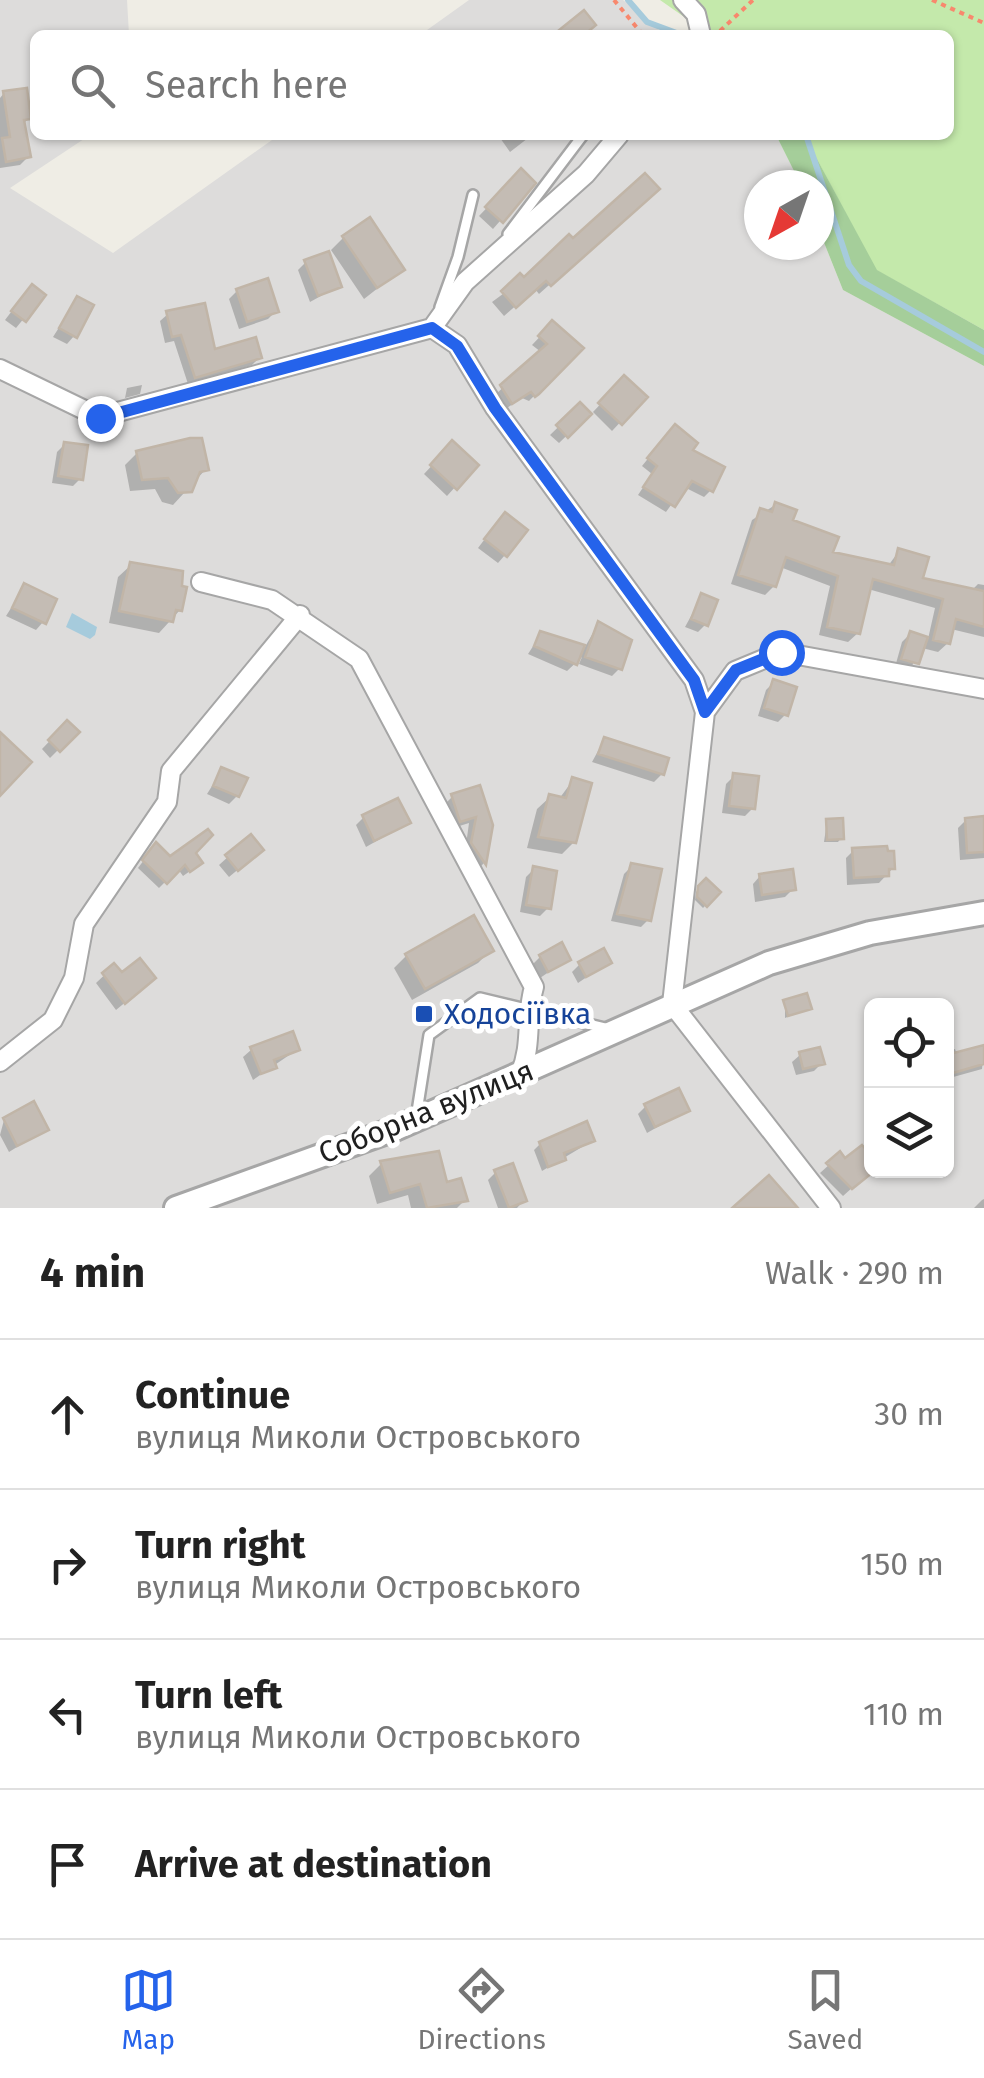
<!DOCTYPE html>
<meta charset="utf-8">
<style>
body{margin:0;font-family:"Fira Sans",sans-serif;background:#f2f2f2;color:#222}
.controls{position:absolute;right:30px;bottom:30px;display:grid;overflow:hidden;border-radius:15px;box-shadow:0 2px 8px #0004}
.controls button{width:90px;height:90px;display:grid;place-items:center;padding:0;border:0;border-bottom:2px solid #e0e0e0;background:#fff;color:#222;font:50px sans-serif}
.compass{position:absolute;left:744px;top:170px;width:90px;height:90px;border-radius:50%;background:#fff;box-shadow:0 2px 8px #0004;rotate:220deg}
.stop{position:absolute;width:30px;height:30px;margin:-22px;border:8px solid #2563eb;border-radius:50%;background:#fff}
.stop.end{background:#2563eb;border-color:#fff;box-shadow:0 2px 10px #0008}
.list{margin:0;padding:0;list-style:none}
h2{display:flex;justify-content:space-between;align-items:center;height:130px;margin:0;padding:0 40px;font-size:42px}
h2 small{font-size:32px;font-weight:400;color:#767676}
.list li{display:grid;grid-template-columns:65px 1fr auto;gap:30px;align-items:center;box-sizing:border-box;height:150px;padding:0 40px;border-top:2px solid #e0e0e0}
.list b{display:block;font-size:38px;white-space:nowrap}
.list p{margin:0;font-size:32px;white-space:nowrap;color:#767676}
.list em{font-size:32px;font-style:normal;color:#767676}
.icon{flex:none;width:55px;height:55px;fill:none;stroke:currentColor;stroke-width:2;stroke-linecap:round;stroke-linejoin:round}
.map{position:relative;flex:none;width:984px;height:1208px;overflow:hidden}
.search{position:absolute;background:#fff;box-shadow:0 2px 8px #0004;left:30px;right:30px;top:30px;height:110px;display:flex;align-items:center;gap:25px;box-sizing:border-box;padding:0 35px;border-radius:15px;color:#767676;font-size:38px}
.sheet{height:730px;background:#fff}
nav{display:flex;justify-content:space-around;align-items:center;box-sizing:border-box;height:140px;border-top:2px solid #e0e0e0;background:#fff;font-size:28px;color:#767676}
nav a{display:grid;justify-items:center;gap:5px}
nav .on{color:#2563eb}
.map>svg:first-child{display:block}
.residential{fill:#dddcdb;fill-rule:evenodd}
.grass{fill:#c4e9ab}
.forest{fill:#a5ce9a}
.water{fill:#a6cbdc}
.shadow{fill:#0003}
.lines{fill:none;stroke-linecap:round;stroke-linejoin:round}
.stream{stroke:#a6cbdc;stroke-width:6}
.building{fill:#c4bcb4;stroke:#c1b5a7;stroke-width:2.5}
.service-casing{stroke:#a6a6a6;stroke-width:14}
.minor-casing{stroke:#a6a6a6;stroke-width:22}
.tertiary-casing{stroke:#a6a6a6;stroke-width:28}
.path{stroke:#f8886d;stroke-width:4;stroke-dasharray:5 5;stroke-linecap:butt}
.service{stroke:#fff;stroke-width:9}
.minor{stroke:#fff;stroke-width:18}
.tertiary{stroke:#fff;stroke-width:22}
.route{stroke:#2563eb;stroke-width:12}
.transit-dot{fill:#1a4fb4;stroke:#fff;stroke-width:4}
.labels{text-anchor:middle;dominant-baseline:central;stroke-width:10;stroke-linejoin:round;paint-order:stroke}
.transit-label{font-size:30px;fill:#164399;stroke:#fff;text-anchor:start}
.street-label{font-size:30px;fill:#1f1f1f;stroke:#fff}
</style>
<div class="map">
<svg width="984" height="1208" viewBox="0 0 984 1208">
<rect width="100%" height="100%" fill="#efede5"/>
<path class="residential" d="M0,0H127L129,35H35V135H90L10,188L113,253L279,135H776L801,185H759V245H819V230L843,290L984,366V1208H0ZM872,1006H946V1170H872Z
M469,0H623L665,35H420Z"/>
<path class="grass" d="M660,0H984V330L876,270L804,135H949V35H710Z"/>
<path class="forest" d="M776,135H804L877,270L984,330V366L843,290L819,230V185H801Z"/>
<path class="water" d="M72,613L97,627L95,635L90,639L66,627Z"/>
<path class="shadow" d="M4,93L29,118L23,124L28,157L20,165L0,168V98Z
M52,135H82L53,140Z
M498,135H532L510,152Z
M521,172L533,183L493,229L479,216Z
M646,199L539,294L535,289L504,316L492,302L573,242Z
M343,238L401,270L364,299L331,250Z
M306,262L339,286L310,302L298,270Z
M237,291L276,311L268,319L239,329L229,299Z
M24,295H43L16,328L5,320Z
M77,299L74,336L67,344L53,337Z
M168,314L213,352L259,358L252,365L188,384L174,341L165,343L160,321Z
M552,324L580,349L529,401L522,398L504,410L495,395L541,352L532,345Z
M624,379L644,397L612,431L593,412Z
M142,385L140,394L125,398L127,388Z
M580,406L589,414L559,443L550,435Z
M668,434L689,451L711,490L704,497L684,487L666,512L638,495L652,474L642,466Z
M65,444L81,478L73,486L52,483L57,452Z
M452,444L475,465L447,496L424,474Z
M137,453L206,469L173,505L162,502L155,489L130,491L125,465Z
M775,505L830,554L888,566L899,551L920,580L971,591L978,584L984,585V637L951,629L948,643L938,652L922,648L909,671L895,667L902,642L910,634L928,639L935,608L868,589L858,633L848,642L819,635L830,586L780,567L774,586L765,595L731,584L752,520Z
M497,523L505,555L498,563L478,548Z
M131,565L180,610L159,633L109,623L118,577Z
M25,586L43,622L36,630L6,616Z
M702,596L706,624L698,632L685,627Z
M598,624L620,668L612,676L579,664L582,657L567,671L528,654L541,634L585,647Z
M774,682L786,714L778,722L758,716L766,690Z
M67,723L76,732L50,758L42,749Z
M604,740L662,774L654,782L592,762Z
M222,770L237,796L229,804L207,794Z
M734,776L753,808L745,816L722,813L726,784Z
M573,780L574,842L562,854L527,848L537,809L550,797L559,799Z
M453,796L490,826L484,863L477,870L465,852L469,823L453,828L445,804Z
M364,817L408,823L366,847L356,825Z
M984,819V858L960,860L958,828L966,820Z
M827,821L841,838L838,842H824Z
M250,837L253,857L229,877L219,865Z
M854,850L893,868L879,883L847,885L846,858Z
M150,852L170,859L193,853V869L183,876L178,869L159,888L138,868Z
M632,866L649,919L641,927L611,921L624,874Z
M534,869L548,908L540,916L520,912L526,877Z
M760,876L793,889L785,897L755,902L753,884Z
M706,881L718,892L703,908L695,900L696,892Z
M491,950L478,963L412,1000L394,968L406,956Z
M540,957L568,959L540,978L532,965Z
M609,962L578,983L572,972L580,964Z
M114,966L122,976L145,986L116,1010L96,983Z
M785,1003L809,1008L785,1018Z
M984,1048L982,1069L946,1079V1051L955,1049L957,1055Z
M298,1049L253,1080L243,1057L251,1050Z
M800,1055L822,1063L814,1071L796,1075L792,1062Z
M646,1106L687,1110L647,1133L638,1114Z
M4,1120L46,1129L9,1152L0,1135Z
M592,1141L542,1171L534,1150L540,1144Z
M840,1155L845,1162L872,1170L843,1196L820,1173Z
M381,1164L445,1186L465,1200L457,1208H411L408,1195L377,1204L369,1176Z
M496,1172L524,1200L517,1208H498L488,1180Z
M984,1199V1208H974L982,1200Z"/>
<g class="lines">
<path class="stream" d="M628,0L647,22L682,35
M806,135L849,265L861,281L984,352"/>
</g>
<path class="building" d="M584,10L596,25L584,35H553Z
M27,88L31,119L24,120L31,157L6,162L2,138L10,137L3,91Z
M521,168L536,183L503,223L485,207Z
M645,173L660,189L551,286L546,281L516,308L501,291L520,273L524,277L569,234L573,238Z
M370,217L405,270L377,288L342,236Z
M329,251L342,287L318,296L304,260Z
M268,278L279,312L247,322L236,289Z
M32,284L46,295L26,322L11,311Z
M77,296L94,305L77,338L59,328Z
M205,303L215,349L256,337L262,358L195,378L181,335L172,337L166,311Z
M552,320L584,348L539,394L535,397L531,392L512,404L500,385L547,344L538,336Z
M624,375L648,397L622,425L598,403Z
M580,402L592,414L568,438L556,425Z
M675,424L698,443L693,450L725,467L713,492L692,481L675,507L643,487L657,466L647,458Z
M190,438H202L209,470L200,472L192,492L178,493L168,478L142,480L136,451Z
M452,440L479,465L457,490L430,465Z
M64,442L88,445L83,480L58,476Z
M775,502L797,510L793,520L839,537L833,552L894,565L898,548L929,557L923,578L984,591V627L956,619L950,644L933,640L943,599L873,579L860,634L827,627L838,576L786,557L776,587L738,575L760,508L772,512Z
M505,512L528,530L507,557L484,539Z
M130,562L183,571L182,586L187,587L182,611L176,610L173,622L119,611Z
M24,583L57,599L46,624L12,608Z
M701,593L718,600L708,626L691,619Z
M598,621L632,640L622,670L585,657Z
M540,631L585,645L577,665L534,646Z
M910,631L928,637L919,664L901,659Z
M773,679L797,687L788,716L764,708Z
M67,720L80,732L60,752L48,740Z
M0,732L32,762L0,796Z
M604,737L669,758L664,775L598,754Z
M221,767L248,778L239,797L213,786Z
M733,773L759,776L755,809L729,806Z
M572,777L592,783L576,843L538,837L549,794L566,798Z
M480,785L493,825L486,865L471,843L476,817L460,822L451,794Z
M398,798L411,823L374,841L362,815Z
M984,816V852L967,853L965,818Z
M843,818L844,839L827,840L826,819Z
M208,829L213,835L196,853L203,863L190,872L185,865L167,884L142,860L156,842L170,856Z
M251,834L264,850L238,871L225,855Z
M887,846L888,851H894L895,869H889V876L854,878L852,848Z
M631,863L662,869L651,921L617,914Z
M533,866L557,871L551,909L526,905Z
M793,869L796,890L762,895L759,874Z
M706,878L721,892L707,907L697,897L698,886Z
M474,915L494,951L425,989L405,954Z
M562,942L571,960L548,972L539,955Z
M604,948L612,963L586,977L578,962Z
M140,958L156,978L125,1004L102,973L114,963L122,972Z
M807,993L812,1009L788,1016L783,1000Z
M293,1031L300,1050L274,1060L277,1068L261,1074L250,1047Z
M984,1045V1064L946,1075V1055Z
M820,1047L825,1064L803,1069L799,1052Z
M679,1088L690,1111L655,1127L644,1104Z
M34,1101L49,1130L17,1146L3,1118Z
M587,1121L595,1141L564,1153L566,1160L548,1167L539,1142Z
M862,1145L872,1156V1173L852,1189L826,1163L840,1151L845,1158Z
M439,1151L447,1182L461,1178L468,1201L427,1208L420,1184L390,1193L380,1161Z
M513,1163L527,1201L509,1208L494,1170Z
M769,1175L798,1208H732Z"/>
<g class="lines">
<defs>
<path id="service" d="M508,234L583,135
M440,307L458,257L473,195
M416,1118L429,1035L480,998L609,1029"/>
<path id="minor" d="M683,0L696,14L701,35
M432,328L465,282L586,174L619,135
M0,369L99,417L432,328L457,345L495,408L694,680L705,712L735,671L781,652L984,689
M201,582L272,600L359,659L534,987C525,1018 533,1044 520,1074
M705,712L672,1004L831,1208
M0,1062L53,1020L74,978L84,924L167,802L171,771L300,615"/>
<path id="tertiary" d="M176,1208L395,1129L769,963L870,933L984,913"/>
</defs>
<use href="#service" class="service-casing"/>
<use href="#minor" class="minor-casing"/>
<use href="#tertiary" class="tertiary-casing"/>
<path class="path" d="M614,0L643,35
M932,0L984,23
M720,31L753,0"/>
<use href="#service" class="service"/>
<use href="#minor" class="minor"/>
<use href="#tertiary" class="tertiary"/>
</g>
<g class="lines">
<path class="route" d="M100,418L432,328L457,346L495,408L694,680L705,712L736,670L781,652"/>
</g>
<rect class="transit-dot" x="414" y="1004" width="20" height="20" rx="5"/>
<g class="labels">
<g class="transit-label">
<text x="444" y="1014">Ходосіївка</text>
</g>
<g class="street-label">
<text transform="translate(426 1112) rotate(-22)">Соборна вулиця</text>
</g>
</g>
</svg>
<div class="controls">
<button><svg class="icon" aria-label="locate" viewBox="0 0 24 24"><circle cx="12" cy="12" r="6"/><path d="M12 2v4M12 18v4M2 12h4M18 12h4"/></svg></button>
<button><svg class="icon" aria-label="layers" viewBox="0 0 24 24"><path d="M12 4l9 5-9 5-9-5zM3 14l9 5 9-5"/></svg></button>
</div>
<svg class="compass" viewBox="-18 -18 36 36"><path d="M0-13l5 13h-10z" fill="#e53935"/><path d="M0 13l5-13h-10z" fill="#767676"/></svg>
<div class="stop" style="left:781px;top:652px"></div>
<div class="stop end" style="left:100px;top:418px"></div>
<div class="search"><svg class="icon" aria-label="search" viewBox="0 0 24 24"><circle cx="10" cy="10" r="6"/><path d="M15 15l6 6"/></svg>Search here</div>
</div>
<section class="sheet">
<h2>4 min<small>Walk · 290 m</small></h2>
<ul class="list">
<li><svg class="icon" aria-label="ahead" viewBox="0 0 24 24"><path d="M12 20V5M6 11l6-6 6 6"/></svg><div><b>Continue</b><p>вулиця Миколи Островського</p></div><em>30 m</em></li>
<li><svg class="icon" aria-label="right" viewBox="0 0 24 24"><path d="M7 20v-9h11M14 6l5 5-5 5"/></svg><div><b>Turn right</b><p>вулиця Миколи Островського</p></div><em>150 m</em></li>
<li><svg class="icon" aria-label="left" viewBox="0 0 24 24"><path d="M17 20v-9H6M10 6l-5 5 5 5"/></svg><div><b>Turn left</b><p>вулиця Миколи Островського</p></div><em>110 m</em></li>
<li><svg class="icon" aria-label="arrive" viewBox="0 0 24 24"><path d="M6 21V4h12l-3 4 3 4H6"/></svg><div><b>Arrive at destination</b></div></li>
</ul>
</section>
<nav>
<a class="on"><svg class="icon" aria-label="map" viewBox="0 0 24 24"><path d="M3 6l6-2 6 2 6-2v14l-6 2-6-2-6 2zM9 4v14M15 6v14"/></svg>Map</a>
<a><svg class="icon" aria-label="directions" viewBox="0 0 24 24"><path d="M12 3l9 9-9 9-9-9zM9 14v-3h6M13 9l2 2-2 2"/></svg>Directions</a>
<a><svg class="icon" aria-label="saved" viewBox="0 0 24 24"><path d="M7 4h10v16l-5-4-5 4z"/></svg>Saved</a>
</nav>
